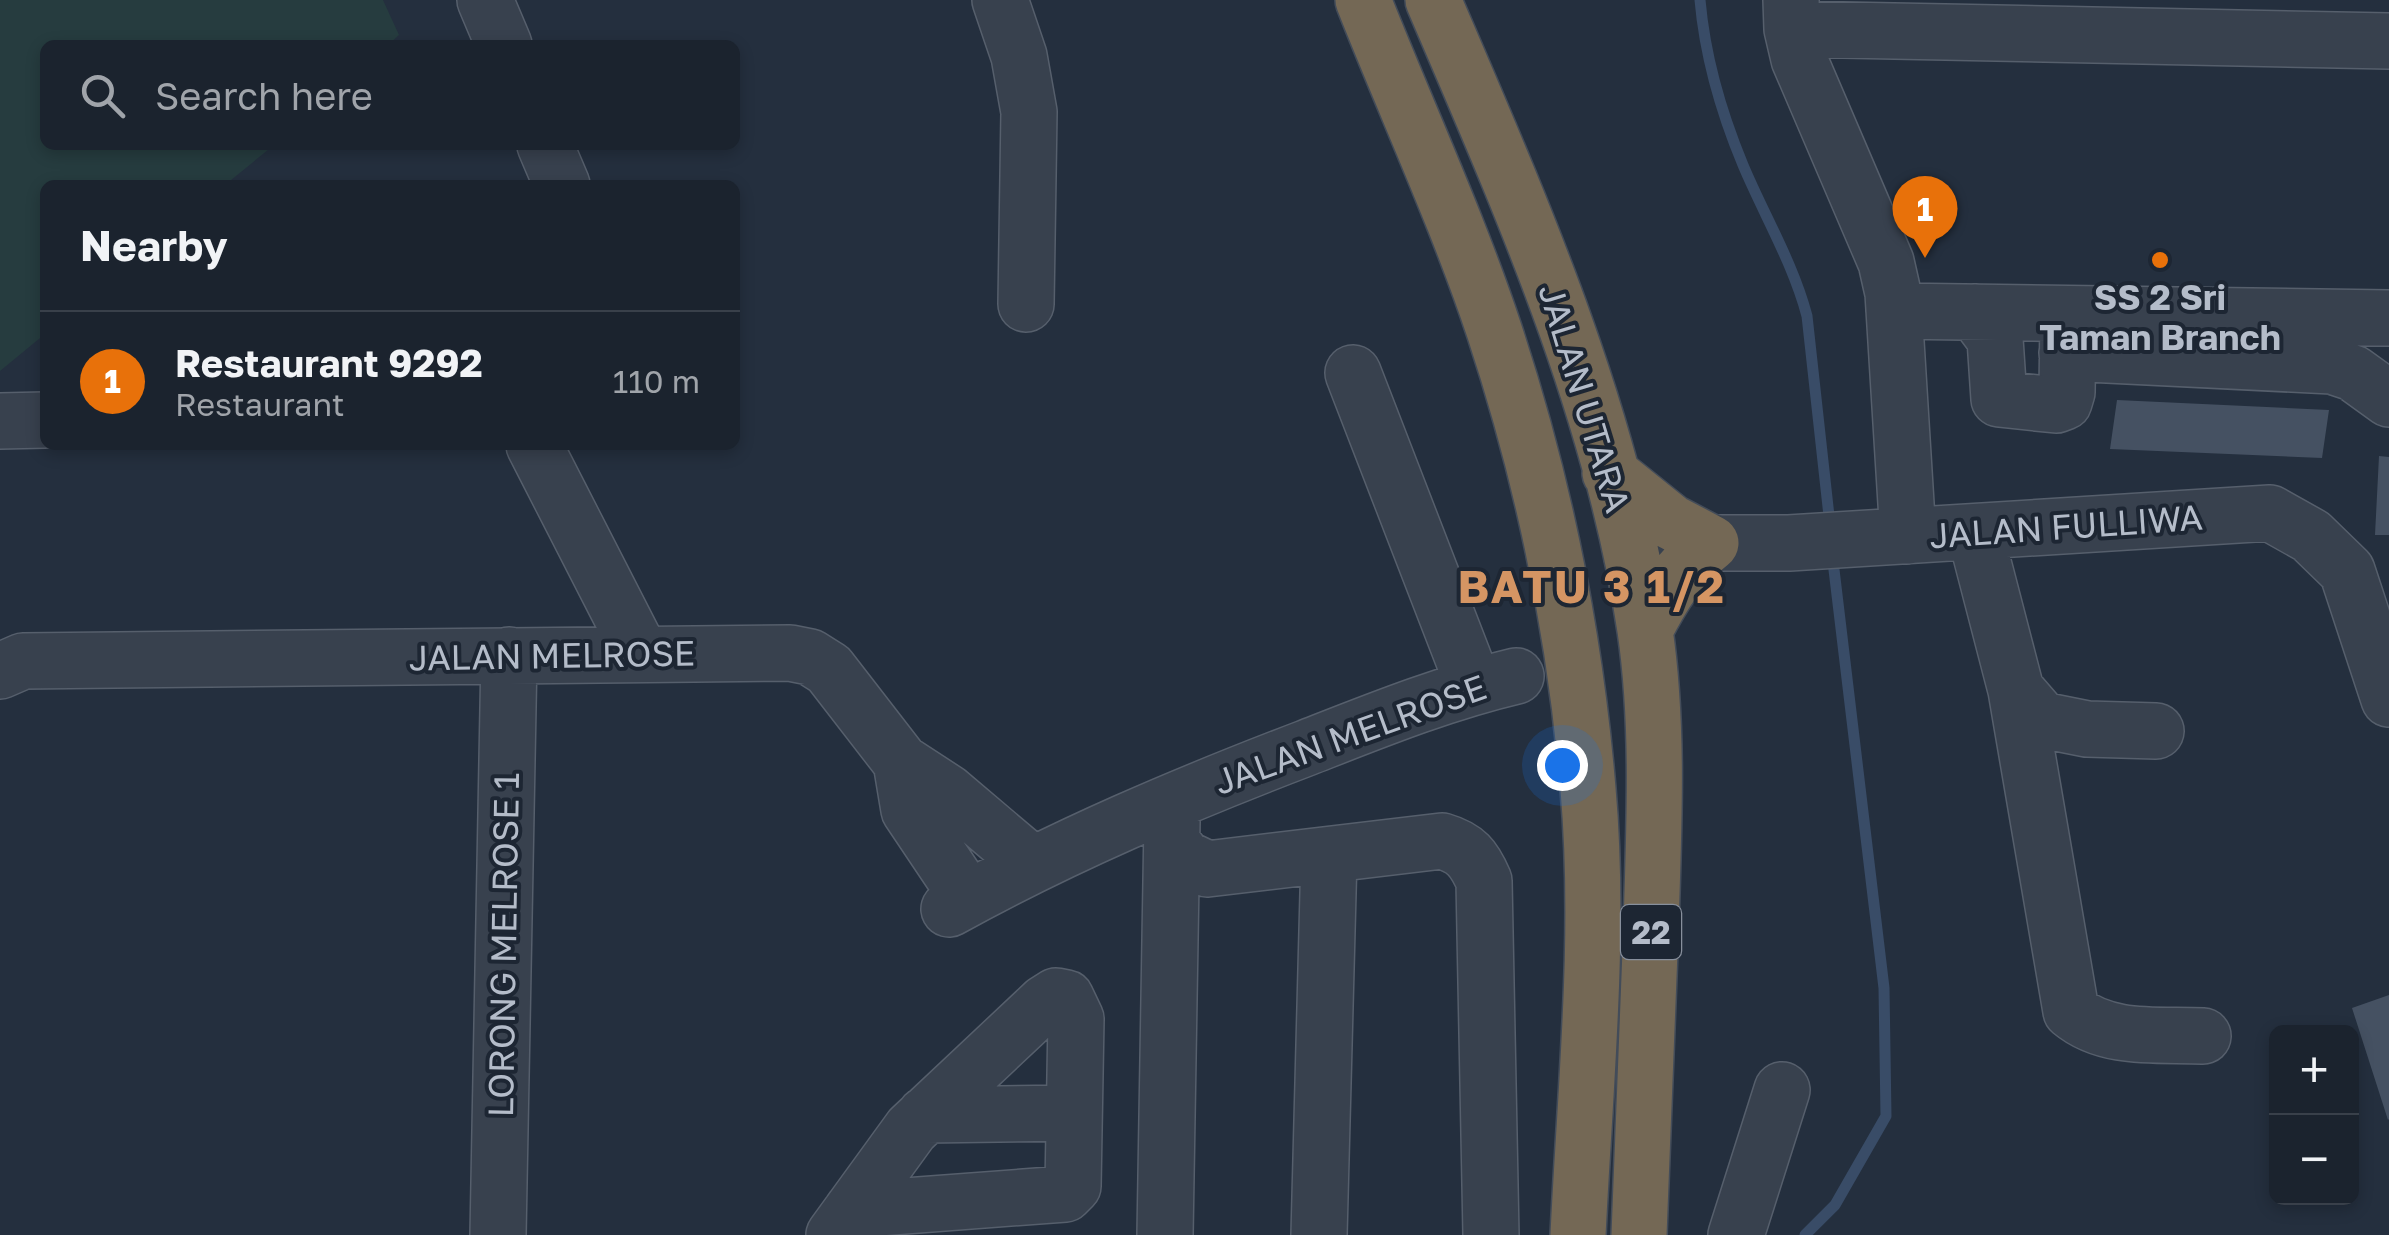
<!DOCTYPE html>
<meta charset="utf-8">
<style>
body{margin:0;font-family:"Golos Text",sans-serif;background:#242b36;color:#f1f3f6}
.controls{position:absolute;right:30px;bottom:30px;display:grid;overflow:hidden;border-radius:15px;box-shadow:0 5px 15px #0003}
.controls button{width:90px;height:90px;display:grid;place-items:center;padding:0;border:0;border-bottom:2px solid #39404a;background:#1b232e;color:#f1f3f6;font:50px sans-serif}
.you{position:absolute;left:1562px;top:765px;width:35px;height:35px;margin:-25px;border:8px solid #fff;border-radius:50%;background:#1a73e8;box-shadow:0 0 0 15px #1a73e833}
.badge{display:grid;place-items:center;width:65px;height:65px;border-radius:50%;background:#8ab4f8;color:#fff;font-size:32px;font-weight:700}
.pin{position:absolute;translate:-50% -82px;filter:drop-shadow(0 2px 5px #0008)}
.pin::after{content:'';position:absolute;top:52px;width:35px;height:30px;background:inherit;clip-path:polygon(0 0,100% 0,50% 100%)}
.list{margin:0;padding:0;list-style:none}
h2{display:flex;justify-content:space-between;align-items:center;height:130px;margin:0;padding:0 40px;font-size:42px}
h2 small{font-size:32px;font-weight:400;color:#a0a4aa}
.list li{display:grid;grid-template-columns:65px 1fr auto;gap:30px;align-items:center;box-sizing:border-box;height:140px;padding:0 40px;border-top:2px solid #39404a}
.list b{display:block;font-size:38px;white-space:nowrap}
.list p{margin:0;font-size:32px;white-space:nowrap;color:#a0a4aa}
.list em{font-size:32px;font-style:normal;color:#a0a4aa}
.icon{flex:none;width:55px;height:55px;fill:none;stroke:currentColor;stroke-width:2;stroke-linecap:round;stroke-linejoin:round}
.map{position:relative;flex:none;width:2389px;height:1235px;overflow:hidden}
.search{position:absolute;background:#1b232e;box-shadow:0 5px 15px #0003;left:40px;top:40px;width:700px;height:110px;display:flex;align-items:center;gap:25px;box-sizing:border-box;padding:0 35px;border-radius:15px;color:#a0a4aa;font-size:38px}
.panel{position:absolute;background:#1b232e;box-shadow:0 5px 15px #0003;left:40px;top:180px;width:700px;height:270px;border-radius:15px}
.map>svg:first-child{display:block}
.green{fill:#263c3f}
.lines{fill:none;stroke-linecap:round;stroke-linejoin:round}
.stream{stroke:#394c67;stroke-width:11}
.building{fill:#455162}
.minor-casing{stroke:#565f6c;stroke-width:58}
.highway-casing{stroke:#434c59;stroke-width:58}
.minor{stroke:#38414e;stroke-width:55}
.highway{stroke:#746855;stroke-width:55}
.food-dot{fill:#e8710a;stroke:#1d2633;stroke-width:4}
.labels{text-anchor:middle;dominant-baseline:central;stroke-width:8;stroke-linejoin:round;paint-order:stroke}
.shield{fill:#1d2633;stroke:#878f9c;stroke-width:2.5}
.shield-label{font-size:32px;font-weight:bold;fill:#b4bcc9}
.poi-label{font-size:35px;font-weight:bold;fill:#b4bcc9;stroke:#1d2633}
.street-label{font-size:35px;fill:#b4bcc9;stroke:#1d2633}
.district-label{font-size:45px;font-weight:bold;letter-spacing:2.5px;fill:#d59563;stroke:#1d2633}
</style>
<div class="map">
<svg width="2389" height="1235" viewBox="0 0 2389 1235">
<rect width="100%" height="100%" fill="#242f3e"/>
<path class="green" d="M0,0H383L399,35L388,45H45V145H274L225,185H45V334L0,371Z"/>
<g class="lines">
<path class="stream" d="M1700,0C1705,57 1721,112 1743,165C1764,215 1793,263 1807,316L1830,525
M1805,1235L1835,1205L1886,1116L1884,988L1832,553"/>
</g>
<path class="building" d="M2117,400L2329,410L2322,458L2110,449Z
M2379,456L2389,457V535H2375Z
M2389,995V1119L2388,1120L2352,1008Z"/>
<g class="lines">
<defs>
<path id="minor" d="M485,0L504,45
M1000,0L1019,56L1029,112L1026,304
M1791,0L1792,29L1799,59L1886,262L1893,293L1908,536
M1792,29L2389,41
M545,145L562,185
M1894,311L2389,318
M1975,312L1995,339L1999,399L2056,405L2064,402L2067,392L2068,316
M2067,353L2332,366L2353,373L2389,399
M1353,373L1474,686
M0,421L45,420
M534,445L641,654
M1975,532L2016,690L2071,1011C2107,1041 2158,1034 2203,1036
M1632,556L1711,543H1789L2270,513L2311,536L2347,571L2389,699
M0,671L23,661L790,653L810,657L829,669L901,762L909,810L968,898
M2016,690L2042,720L2087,729L2156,731
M901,762L947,792L1032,864
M1172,842L1184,858L1207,869L1442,841C1466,848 1474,858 1484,881L1491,1235
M949,909C1065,845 1183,795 1306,748C1375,721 1444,693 1516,676
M925,1115L1074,1113
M498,1235L509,655
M834,1235L911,1129L1045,1003L1056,996L1066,998L1076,1019L1073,1186L1065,1194L852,1210
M1165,1235L1172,822
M1319,1235L1329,855
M1736,1235L1782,1090"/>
<path id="highway" d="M1363,0C1406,109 1457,219 1494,330C1543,478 1575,634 1588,789C1601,936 1585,1088 1578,1235
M1433,0C1520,203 1612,409 1645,630C1659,726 1654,828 1651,925C1647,1028 1643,1132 1639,1235
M1610,473L1671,522L1711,543C1680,567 1663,595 1645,630"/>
</defs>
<use href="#minor" class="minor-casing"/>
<use href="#highway" class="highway-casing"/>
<use href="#minor" class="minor"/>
<use href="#highway" class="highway"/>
</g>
<circle class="food-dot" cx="2160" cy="260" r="10"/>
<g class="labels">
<rect class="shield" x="1621" y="905" width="60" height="54" rx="8"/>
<g class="shield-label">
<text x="1651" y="932">22</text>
</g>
<g class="poi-label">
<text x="2160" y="297">SS 2 Sri<tspan x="2160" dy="40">Taman Branch</tspan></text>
</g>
<g class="street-label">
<text transform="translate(1585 398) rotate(73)">JALAN UTARA</text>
<text transform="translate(2066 526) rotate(-4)">JALAN FULLIWA</text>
<text transform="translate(552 655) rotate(-1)">JALAN MELROSE</text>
<text transform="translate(1350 734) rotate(-20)">JALAN MELROSE</text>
<text transform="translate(503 945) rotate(-89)">LORONG MELROSE 1</text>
</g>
<g class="district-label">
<text x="1592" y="586">BATU 3 1/2</text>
</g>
</g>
</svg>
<div class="controls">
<button>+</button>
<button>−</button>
</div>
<div class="you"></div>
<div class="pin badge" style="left:1925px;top:258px;background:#e8710a">1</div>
<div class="search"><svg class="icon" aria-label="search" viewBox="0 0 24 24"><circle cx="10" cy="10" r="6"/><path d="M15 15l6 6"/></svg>Search here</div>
<section class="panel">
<h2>Nearby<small></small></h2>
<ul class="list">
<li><span class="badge" style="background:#e8710a">1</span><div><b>Restaurant 9292</b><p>Restaurant</p></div><em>110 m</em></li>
</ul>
</section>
</div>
